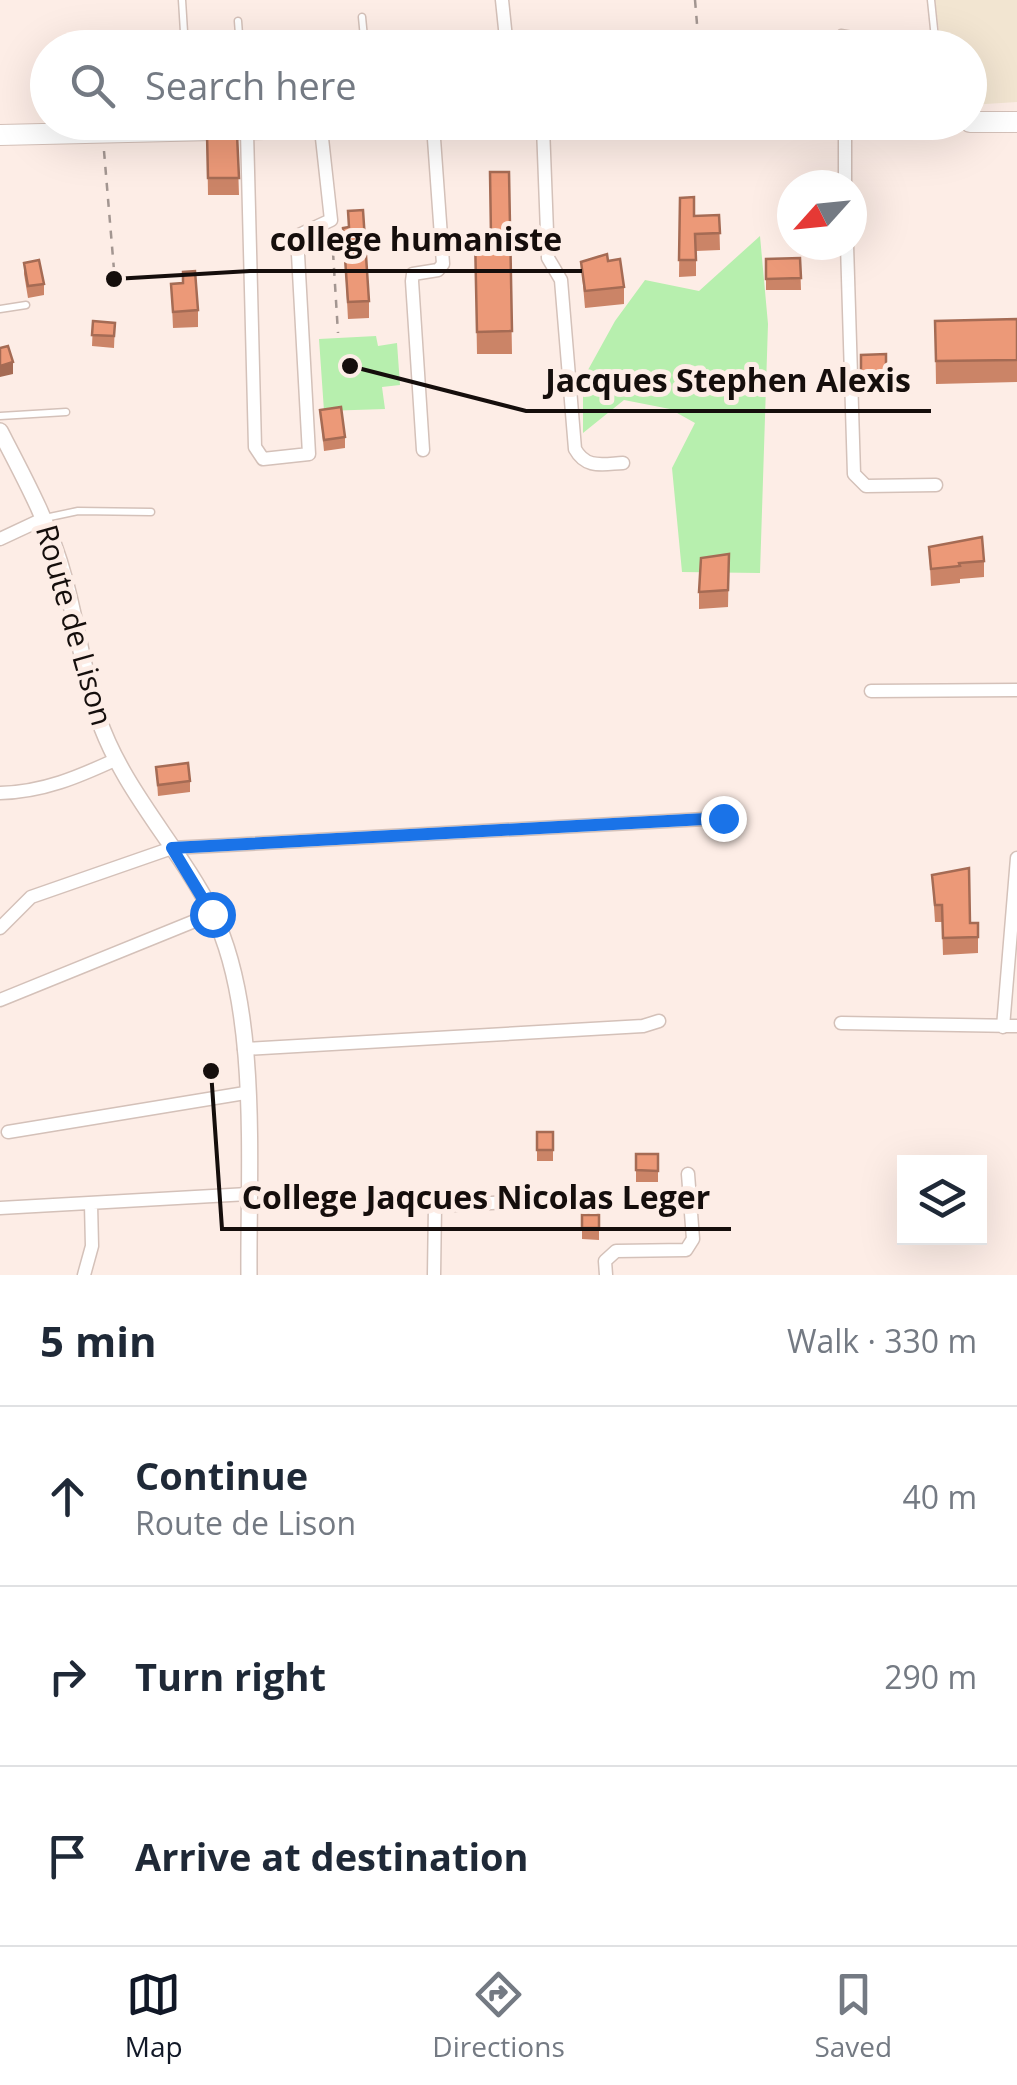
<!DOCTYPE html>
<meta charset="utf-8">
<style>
body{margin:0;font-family:"Open Sans",sans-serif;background:#f6f6f7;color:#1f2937}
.controls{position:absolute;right:30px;bottom:30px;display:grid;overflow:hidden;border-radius:0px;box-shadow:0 10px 40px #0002}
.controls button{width:90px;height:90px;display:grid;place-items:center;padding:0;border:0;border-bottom:2px solid #e0e1e3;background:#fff;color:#1f2937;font:50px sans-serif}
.compass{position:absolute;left:777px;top:170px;width:90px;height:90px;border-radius:50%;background:#fff;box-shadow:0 10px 40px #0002;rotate:243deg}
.stop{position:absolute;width:30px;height:30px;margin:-22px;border:8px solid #1a73e8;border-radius:50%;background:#fff}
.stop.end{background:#1a73e8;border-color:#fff;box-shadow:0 2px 10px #0008}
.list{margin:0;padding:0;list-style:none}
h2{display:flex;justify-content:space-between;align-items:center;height:130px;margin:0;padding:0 40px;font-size:42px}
h2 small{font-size:32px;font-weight:400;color:#747a83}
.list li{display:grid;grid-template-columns:65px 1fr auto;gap:30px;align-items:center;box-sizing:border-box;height:180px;padding:0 40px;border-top:2px solid #e0e1e3}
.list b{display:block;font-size:38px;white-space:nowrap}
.list p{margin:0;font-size:32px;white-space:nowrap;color:#747a83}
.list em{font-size:32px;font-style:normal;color:#747a83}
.icon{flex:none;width:55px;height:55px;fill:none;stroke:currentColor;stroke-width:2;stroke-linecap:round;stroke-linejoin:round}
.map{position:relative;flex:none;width:1017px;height:1275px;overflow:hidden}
.search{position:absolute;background:#fff;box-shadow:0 10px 40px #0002;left:30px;right:30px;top:30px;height:110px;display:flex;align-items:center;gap:25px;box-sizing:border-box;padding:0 35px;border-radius:55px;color:#747a83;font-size:38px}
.sheet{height:670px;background:#fff}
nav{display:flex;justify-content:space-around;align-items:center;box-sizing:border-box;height:140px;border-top:2px solid #e0e1e3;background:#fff;font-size:28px;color:#747a83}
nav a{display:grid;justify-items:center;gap:5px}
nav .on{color:#111827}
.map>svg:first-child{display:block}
.industrial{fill:#f2e5d1}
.green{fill:#b7efae}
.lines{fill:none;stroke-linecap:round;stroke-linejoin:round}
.service-casing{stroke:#d4c1b9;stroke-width:9}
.minor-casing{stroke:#d4c1b9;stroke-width:15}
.tertiary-casing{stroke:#d4c1b9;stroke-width:18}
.primary-casing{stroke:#d4c1b9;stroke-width:22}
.path{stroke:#a39691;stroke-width:2.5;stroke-dasharray:8 8;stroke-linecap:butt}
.service{stroke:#fff;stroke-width:6}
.minor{stroke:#fff;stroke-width:12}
.tertiary{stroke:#fff;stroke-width:15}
.primary{stroke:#fff;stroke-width:20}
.wall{fill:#cb8467}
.shaded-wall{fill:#a56b54}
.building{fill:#ec9978;stroke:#a56b54;stroke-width:2.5}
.route{stroke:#1a73e8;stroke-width:12}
.labels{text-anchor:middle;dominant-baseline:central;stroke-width:10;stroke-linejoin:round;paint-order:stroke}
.street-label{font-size:30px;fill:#150e0c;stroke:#fdede6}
.leader{fill:none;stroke:#150e0c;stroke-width:4}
.callout-dot{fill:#150e0c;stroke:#fdede6;stroke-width:4}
.callout-label{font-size:32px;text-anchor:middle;font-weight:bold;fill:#150e0c;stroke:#fdede6;stroke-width:10;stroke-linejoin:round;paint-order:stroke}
</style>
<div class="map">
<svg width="1017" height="1275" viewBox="0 0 1017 1275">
<rect width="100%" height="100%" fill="#fdede6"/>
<path class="industrial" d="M935,0H1017V102L970,105V48L941,47Z"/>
<path class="green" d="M760,236L768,324L760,573L682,572L672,468L695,423L670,409L624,400L583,433V379L615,321L645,280L699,291Z
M376,336L378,346L397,343L400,385L382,387L385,409L324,411L319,339Z"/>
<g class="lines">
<defs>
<path id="service" d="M182,0L185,48
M931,0L936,48
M362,17L365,48
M238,21L240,48
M841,33L926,48
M0,309L26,305
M0,416L66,412
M45,518L78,511L151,512"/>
<path id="minor" d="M502,0L507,48
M845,124V185
M543,127L548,258L561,280L575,449C586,469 602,464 623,463
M247,132L255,447L263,459L309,454L297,236L331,220L321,129
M847,245L854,474L866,486L936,485
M423,450L412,281L413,274L438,270L443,264L433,125
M0,539L45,518
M871,691L1017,690
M0,793C43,792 78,777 117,759
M0,928L31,897L172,848L723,818
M0,1000L212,914
M841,1023L1017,1026
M1003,1027L1017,858
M244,1049L643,1026L659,1021
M8,1132L245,1093
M0,1208L248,1194
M84,1275L92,1246L91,1204
M434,1275L435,1206L568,1199
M606,1275L605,1261L616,1251L686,1250L693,1239L688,1174"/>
<path id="tertiary" d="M0,431C25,479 50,525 64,577C77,623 83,672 98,717C123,791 179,846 213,914C260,1009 248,1169 249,1275"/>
<path id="primary" d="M970,122H1017
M0,135L433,125L515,129L931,122"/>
</defs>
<use href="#service" class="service-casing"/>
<use href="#minor" class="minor-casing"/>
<use href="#tertiary" class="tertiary-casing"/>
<use href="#primary" class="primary-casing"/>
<path class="path" d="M695,0L699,48
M104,151L114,270
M332,236L338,333"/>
<use href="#service" class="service"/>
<use href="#minor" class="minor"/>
<use href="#tertiary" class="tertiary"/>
<use href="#primary" class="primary"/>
</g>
<path class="wall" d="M207,134H237L239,195H208Z
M509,172L512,354H477L475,236H490Z
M680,198L694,216L719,215L720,250L696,251V276L679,277Z
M348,211L369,301V318L348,319L343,228H348Z
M800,258L801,290H766V259Z
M608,261L624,287V304L585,308L581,262Z
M24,263L44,284V295L28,298L24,274Z
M171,284L198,310V327L173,328Z
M1017,319V382L936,384L935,321Z
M93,321L115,323L114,348L92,346Z
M886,354V387H861V355Z
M320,410L345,437V448L324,451Z
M929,547L984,561V577L960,579V583L931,586Z
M729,554L728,607L699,609V592Z
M156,767L190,781V792L158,796Z
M932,875L970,923H978V953L943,955L942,922H935Z
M537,1132H553V1161H537Z
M636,1154H658V1182H636Z
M582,1215H599V1240L582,1239Z"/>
<path class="shaded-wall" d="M13,362V374L0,377V366Z"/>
<path class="building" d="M160,39L163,48H131V47Z
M207,134H237L239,178H208Z
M490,172H509L512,331L477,332L475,236H491Z
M694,197V216L719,215L720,233L695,234L696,260H679L680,198Z
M363,210L369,301L348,302L343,228L349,227L348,211Z
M607,254L608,261L620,259L624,287L585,291L581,262Z
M800,258L801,278L766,279V259Z
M39,260L44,284L28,286L24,263Z
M195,271L198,310L173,312L171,284L183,283V272Z
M1017,319V360L936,361L935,321Z
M93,321L115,323L114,336L92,335Z
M8,346L13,362L0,366V348Z
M886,354V375L861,376V355Z
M341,407L345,437L324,440L320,410Z
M982,537L984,561L959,563L960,566L931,569L929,547Z
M729,554L728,590L699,592L701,558Z
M188,763L190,781L158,785L156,767Z
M969,868L970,923H978V937L943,938L942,905H935L932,875Z
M537,1132H553V1150H537Z
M636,1154H658V1171L636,1170Z
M582,1215H599V1228H582Z"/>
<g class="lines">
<path class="route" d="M212,914L172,848L723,818"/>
</g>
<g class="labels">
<g class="street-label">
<text transform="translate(75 625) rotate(74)">Route de Lison</text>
</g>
</g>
<path class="leader" d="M114 279L250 271H582M350 366L526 411H931M211 1071L222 1229H731"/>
<g class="callout-dot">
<circle cx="114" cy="279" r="10"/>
<circle cx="350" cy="366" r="10"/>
<circle cx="211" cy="1071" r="10"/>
</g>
<g class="callout-label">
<text x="416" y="251">college humaniste</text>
<text x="728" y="392">Jacques Stephen Alexis</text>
<text x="476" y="1209">College Jaqcues Nicolas Leger</text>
</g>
</svg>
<div class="controls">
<button><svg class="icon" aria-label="layers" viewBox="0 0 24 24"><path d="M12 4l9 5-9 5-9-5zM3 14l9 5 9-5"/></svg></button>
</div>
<svg class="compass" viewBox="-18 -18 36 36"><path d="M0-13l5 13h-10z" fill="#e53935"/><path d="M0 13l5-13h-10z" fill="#747a83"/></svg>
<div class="stop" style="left:212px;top:914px"></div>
<div class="stop end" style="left:723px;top:818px"></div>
<div class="search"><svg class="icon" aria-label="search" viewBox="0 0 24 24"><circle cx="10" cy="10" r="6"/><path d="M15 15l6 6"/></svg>Search here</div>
</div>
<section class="sheet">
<h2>5 min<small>Walk · 330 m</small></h2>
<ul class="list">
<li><svg class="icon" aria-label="ahead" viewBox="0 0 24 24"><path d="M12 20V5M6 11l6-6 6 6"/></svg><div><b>Continue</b><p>Route de Lison</p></div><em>40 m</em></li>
<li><svg class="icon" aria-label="right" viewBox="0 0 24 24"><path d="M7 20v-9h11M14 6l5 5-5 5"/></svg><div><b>Turn right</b></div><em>290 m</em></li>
<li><svg class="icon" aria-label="arrive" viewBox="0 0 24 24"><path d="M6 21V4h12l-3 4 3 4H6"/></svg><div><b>Arrive at destination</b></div></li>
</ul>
</section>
<nav>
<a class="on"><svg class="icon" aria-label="map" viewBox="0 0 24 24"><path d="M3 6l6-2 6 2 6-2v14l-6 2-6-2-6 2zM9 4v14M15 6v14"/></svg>Map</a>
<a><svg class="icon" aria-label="directions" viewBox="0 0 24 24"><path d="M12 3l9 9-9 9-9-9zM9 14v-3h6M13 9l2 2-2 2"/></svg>Directions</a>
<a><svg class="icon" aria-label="saved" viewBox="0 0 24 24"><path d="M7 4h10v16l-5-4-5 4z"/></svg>Saved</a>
</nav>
